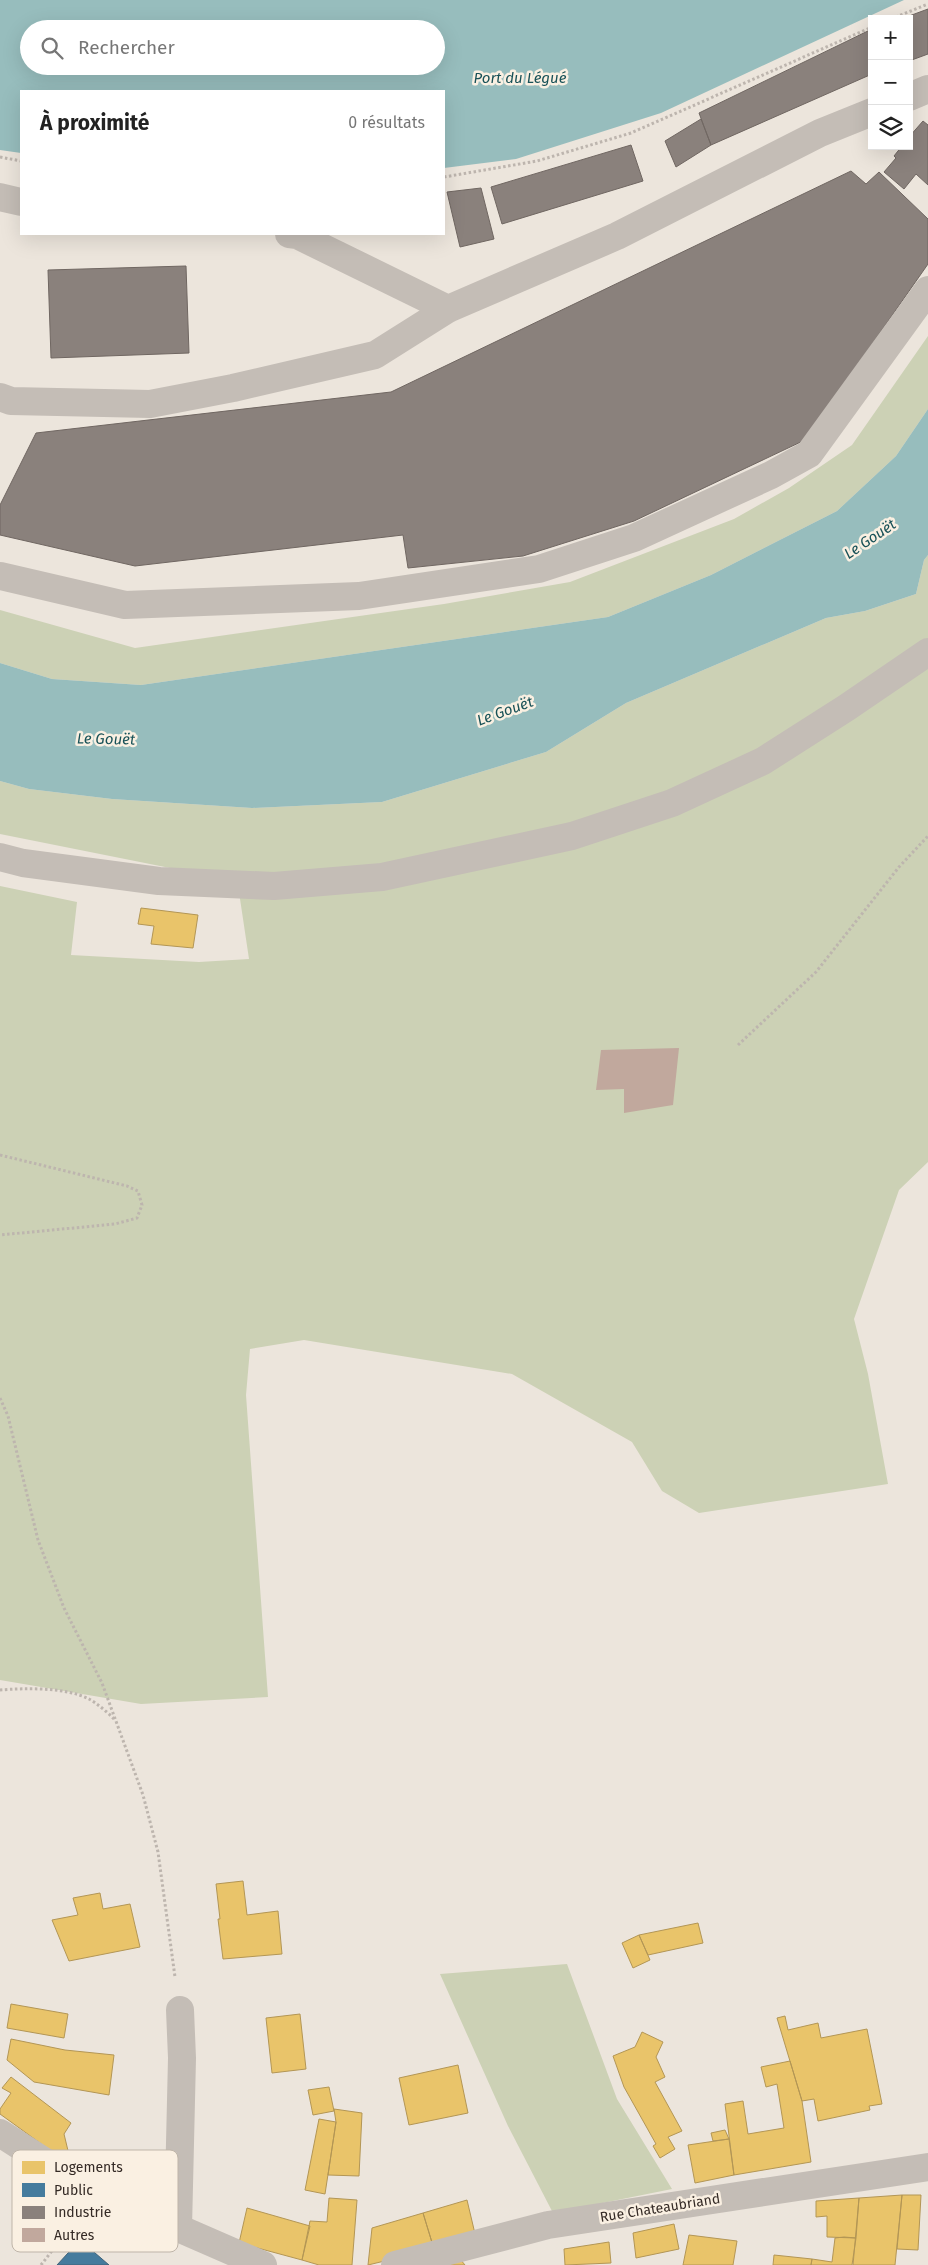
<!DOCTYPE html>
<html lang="fr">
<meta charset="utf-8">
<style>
body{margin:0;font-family:"Fira Sans",sans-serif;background:#f2f2f2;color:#222}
.controls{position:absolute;right:15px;top:15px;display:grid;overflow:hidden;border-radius:0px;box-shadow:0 5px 20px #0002}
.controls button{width:45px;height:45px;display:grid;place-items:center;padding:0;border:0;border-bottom:1px solid #e0e0e0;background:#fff;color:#222;font:25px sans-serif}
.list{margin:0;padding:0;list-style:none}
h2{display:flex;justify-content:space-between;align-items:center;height:65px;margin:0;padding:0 20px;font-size:21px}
h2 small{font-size:16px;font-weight:400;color:#767676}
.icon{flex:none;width:28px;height:28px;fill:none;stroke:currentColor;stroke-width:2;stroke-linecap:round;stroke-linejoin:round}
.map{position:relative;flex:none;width:928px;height:2265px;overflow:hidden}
.search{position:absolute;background:#fff;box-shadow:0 5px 20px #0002;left:20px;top:20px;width:425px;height:55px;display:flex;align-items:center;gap:12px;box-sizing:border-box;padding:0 18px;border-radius:28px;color:#767676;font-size:19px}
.panel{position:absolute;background:#fff;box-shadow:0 5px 20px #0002;left:20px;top:90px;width:425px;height:145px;border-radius:0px}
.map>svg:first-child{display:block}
.green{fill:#ccd1b5}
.water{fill:#97bdbd;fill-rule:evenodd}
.homes{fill:#e9c46a;stroke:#b39655}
.public{fill:#457b9d;stroke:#406379}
.industry{fill:#8a817c;stroke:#706762}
.building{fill:#c1a89d}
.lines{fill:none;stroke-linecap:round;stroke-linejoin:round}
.path{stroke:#bdb5ae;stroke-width:3;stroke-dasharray:2.5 2.5;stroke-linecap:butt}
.minor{stroke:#c4bdb6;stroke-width:28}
.labels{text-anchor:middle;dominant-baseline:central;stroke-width:5;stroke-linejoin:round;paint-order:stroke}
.street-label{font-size:14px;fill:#342a25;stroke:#faf0e2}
.water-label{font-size:15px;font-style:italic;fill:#185157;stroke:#faf0e2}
.key{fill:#faf0e2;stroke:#bfb5a9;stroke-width:1}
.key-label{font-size:14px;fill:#342a25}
</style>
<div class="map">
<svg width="928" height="2265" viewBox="0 0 928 2265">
<rect width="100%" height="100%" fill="#ece5dc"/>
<path class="green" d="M928,336V409L896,456L837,511L711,575L608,617L141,685L52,679L0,663V610L135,648L444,604L570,582L734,519L789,488L852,445Z
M928,555V1162L899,1190L854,1319L868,1374L888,1484L699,1513L662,1491L632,1442L512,1374L304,1340L250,1349L246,1395L268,1697L141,1704L0,1680V886L77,902L71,955L199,962L249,959L236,872L185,871L0,834V781L29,789L112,799L252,808L382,802L546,752L626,703L826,618L865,611L916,594L924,560Z
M567,1964L617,2099L672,2189L553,2213L508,2126L440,1974Z"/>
<path class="water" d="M0,0H904L661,113L516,159L444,168V91H21V153L0,150ZM29,29H436V66H29Z
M928,409V555L924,560L916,594L865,611L826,618L626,703L546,752L382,802L252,808L112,799L29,789L0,781V663L52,679L141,685L608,617L711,575L837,511L896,456Z"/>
<path class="homes" d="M141,908L198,915L193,948L151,944L154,926L138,924Z
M243,1881L247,1915L278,1911L282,1954L223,1959L218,1919H220L216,1884Z
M100,1893L103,1909L130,1904L140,1947L69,1961L52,1920L78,1915L73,1898Z
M698,1923L703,1943L648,1955L639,1935Z
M639,1935L650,1960L633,1968L622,1943Z
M11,2004L68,2014L64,2038L7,2028Z
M300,2014L306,2069L272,2073L266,2018Z
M785,2016L788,2030L818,2023L821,2038L867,2029L882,2104L869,2106L870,2110L818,2121L814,2099L802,2101L777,2018Z
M642,2032L663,2042L656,2057L665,2077L655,2082L682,2131L668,2137L675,2149L660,2158L653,2146L656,2144L624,2087L613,2056L635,2047Z
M11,2039L65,2050L114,2055L109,2095L34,2082L7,2060Z
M790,2061L802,2101L811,2162L734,2175L725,2104L743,2101L748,2134L784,2128L777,2084L766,2087L761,2067Z
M458,2065L468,2113L409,2125L399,2078Z
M11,2077L71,2123L64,2134L70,2159L69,2164L0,2114V2109L11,2093L2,2088Z
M329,2087L334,2111L313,2115L308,2090Z
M334,2109L362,2113L359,2176L328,2175L336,2122Z
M319,2119L336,2122L325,2194L305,2190Z
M725,2130L729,2139L713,2141L711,2133Z
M729,2139L734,2175L695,2183L688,2145Z
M902,2195H921L918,2250L897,2249Z
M902,2195L895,2265H853L859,2198Z
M329,2198L357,2200L352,2265H319L302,2260L310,2221L327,2222Z
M859,2198L856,2238L827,2237V2216L816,2217V2201Z
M467,2200L476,2238L434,2249L423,2213Z
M247,2208L310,2226L302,2260L239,2243Z
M423,2213L434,2249L368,2265L372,2228Z
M674,2224L679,2249L636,2258L633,2233Z
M689,2235L737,2241L733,2265H683Z
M844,2237L856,2238L852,2265H811L812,2259L832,2262L835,2238Z
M609,2242L611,2263L565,2265L564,2249Z
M774,2255L812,2259L811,2265H773Z
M460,2259L465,2265H446Z"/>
<path class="public" d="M80,2240L109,2265H57Z"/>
<path class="industry" d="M928,9V54L909,61V19H901Z
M872,29V74L711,145L699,113Z
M701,119L711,145L676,167L665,141Z
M923,121L928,125V185L916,174L904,189L884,172L896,158L894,156L902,146H909V137Z
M631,145L643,181L502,224L491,187Z
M851,171L866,184L879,172L928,219V264L805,440L634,521L523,556L408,568L403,535L135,566L0,535V505L36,433L391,392Z
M481,188L494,239L460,247L447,192Z
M186,266L189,353L51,358L48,270Z"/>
<path class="building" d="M679,1048L673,1105L624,1113V1089L596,1090L601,1050Z"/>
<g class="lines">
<path class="path" d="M891,19L928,4
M0,157L21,161
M444,177L537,161L631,133L872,27
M738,1045L816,972L899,867L928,836
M0,1155L127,1186L138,1191L142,1205L137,1218L115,1224L0,1235
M0,1398L8,1416L38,1540L64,1608L102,1683L143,1795L158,1852L175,1977
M0,1690C25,1688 66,1687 89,1699C98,1704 107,1712 114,1719
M41,2265L76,2220"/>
<path class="minor" d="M909,97L928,89
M0,197L21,202
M289,234L297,235L448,309
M0,397L11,401L150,404L233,388L375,355L448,309L617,236L820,133L872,112
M0,576L125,605L359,596L539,569L634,538L771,475L809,454L928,290
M0,857L23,863L159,881L274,886L382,877L572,836L672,803L763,761L846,708L928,652
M0,2133L84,2187L263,2265
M178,2228L182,2058L180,2010
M395,2265L548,2225L928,2167"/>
</g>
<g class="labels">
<g class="street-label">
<text transform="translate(660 2208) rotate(-9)">Rue Chateaubriand</text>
</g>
<g class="water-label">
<text x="520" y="78">Port du Légué</text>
<text transform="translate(870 539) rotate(-34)">Le Gouët</text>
<text transform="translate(505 711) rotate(-20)">Le Gouët</text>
<text transform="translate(106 739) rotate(1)">Le Gouët</text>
</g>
</g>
<rect x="12" y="2150" width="166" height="102" rx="8" class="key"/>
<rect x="22" y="2161" width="23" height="13" fill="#e9c46a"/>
<rect x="22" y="2183" width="23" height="14" fill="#457b9d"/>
<rect x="22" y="2206" width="23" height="13" fill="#8a817c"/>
<rect x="22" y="2228" width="23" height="14" fill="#c1a89d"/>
<g class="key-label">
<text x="54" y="2172">Logements</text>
<text x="54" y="2195">Public</text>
<text x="54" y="2217">Industrie</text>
<text x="54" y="2240">Autres</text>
</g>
</svg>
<div class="controls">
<button>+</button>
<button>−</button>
<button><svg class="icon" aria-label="layers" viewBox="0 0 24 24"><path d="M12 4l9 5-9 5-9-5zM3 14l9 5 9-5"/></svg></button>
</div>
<div class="search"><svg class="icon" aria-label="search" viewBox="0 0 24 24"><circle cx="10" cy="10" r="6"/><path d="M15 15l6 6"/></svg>Rechercher</div>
<section class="panel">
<h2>À proximité<small>0 résultats</small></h2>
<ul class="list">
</ul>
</section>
</div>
